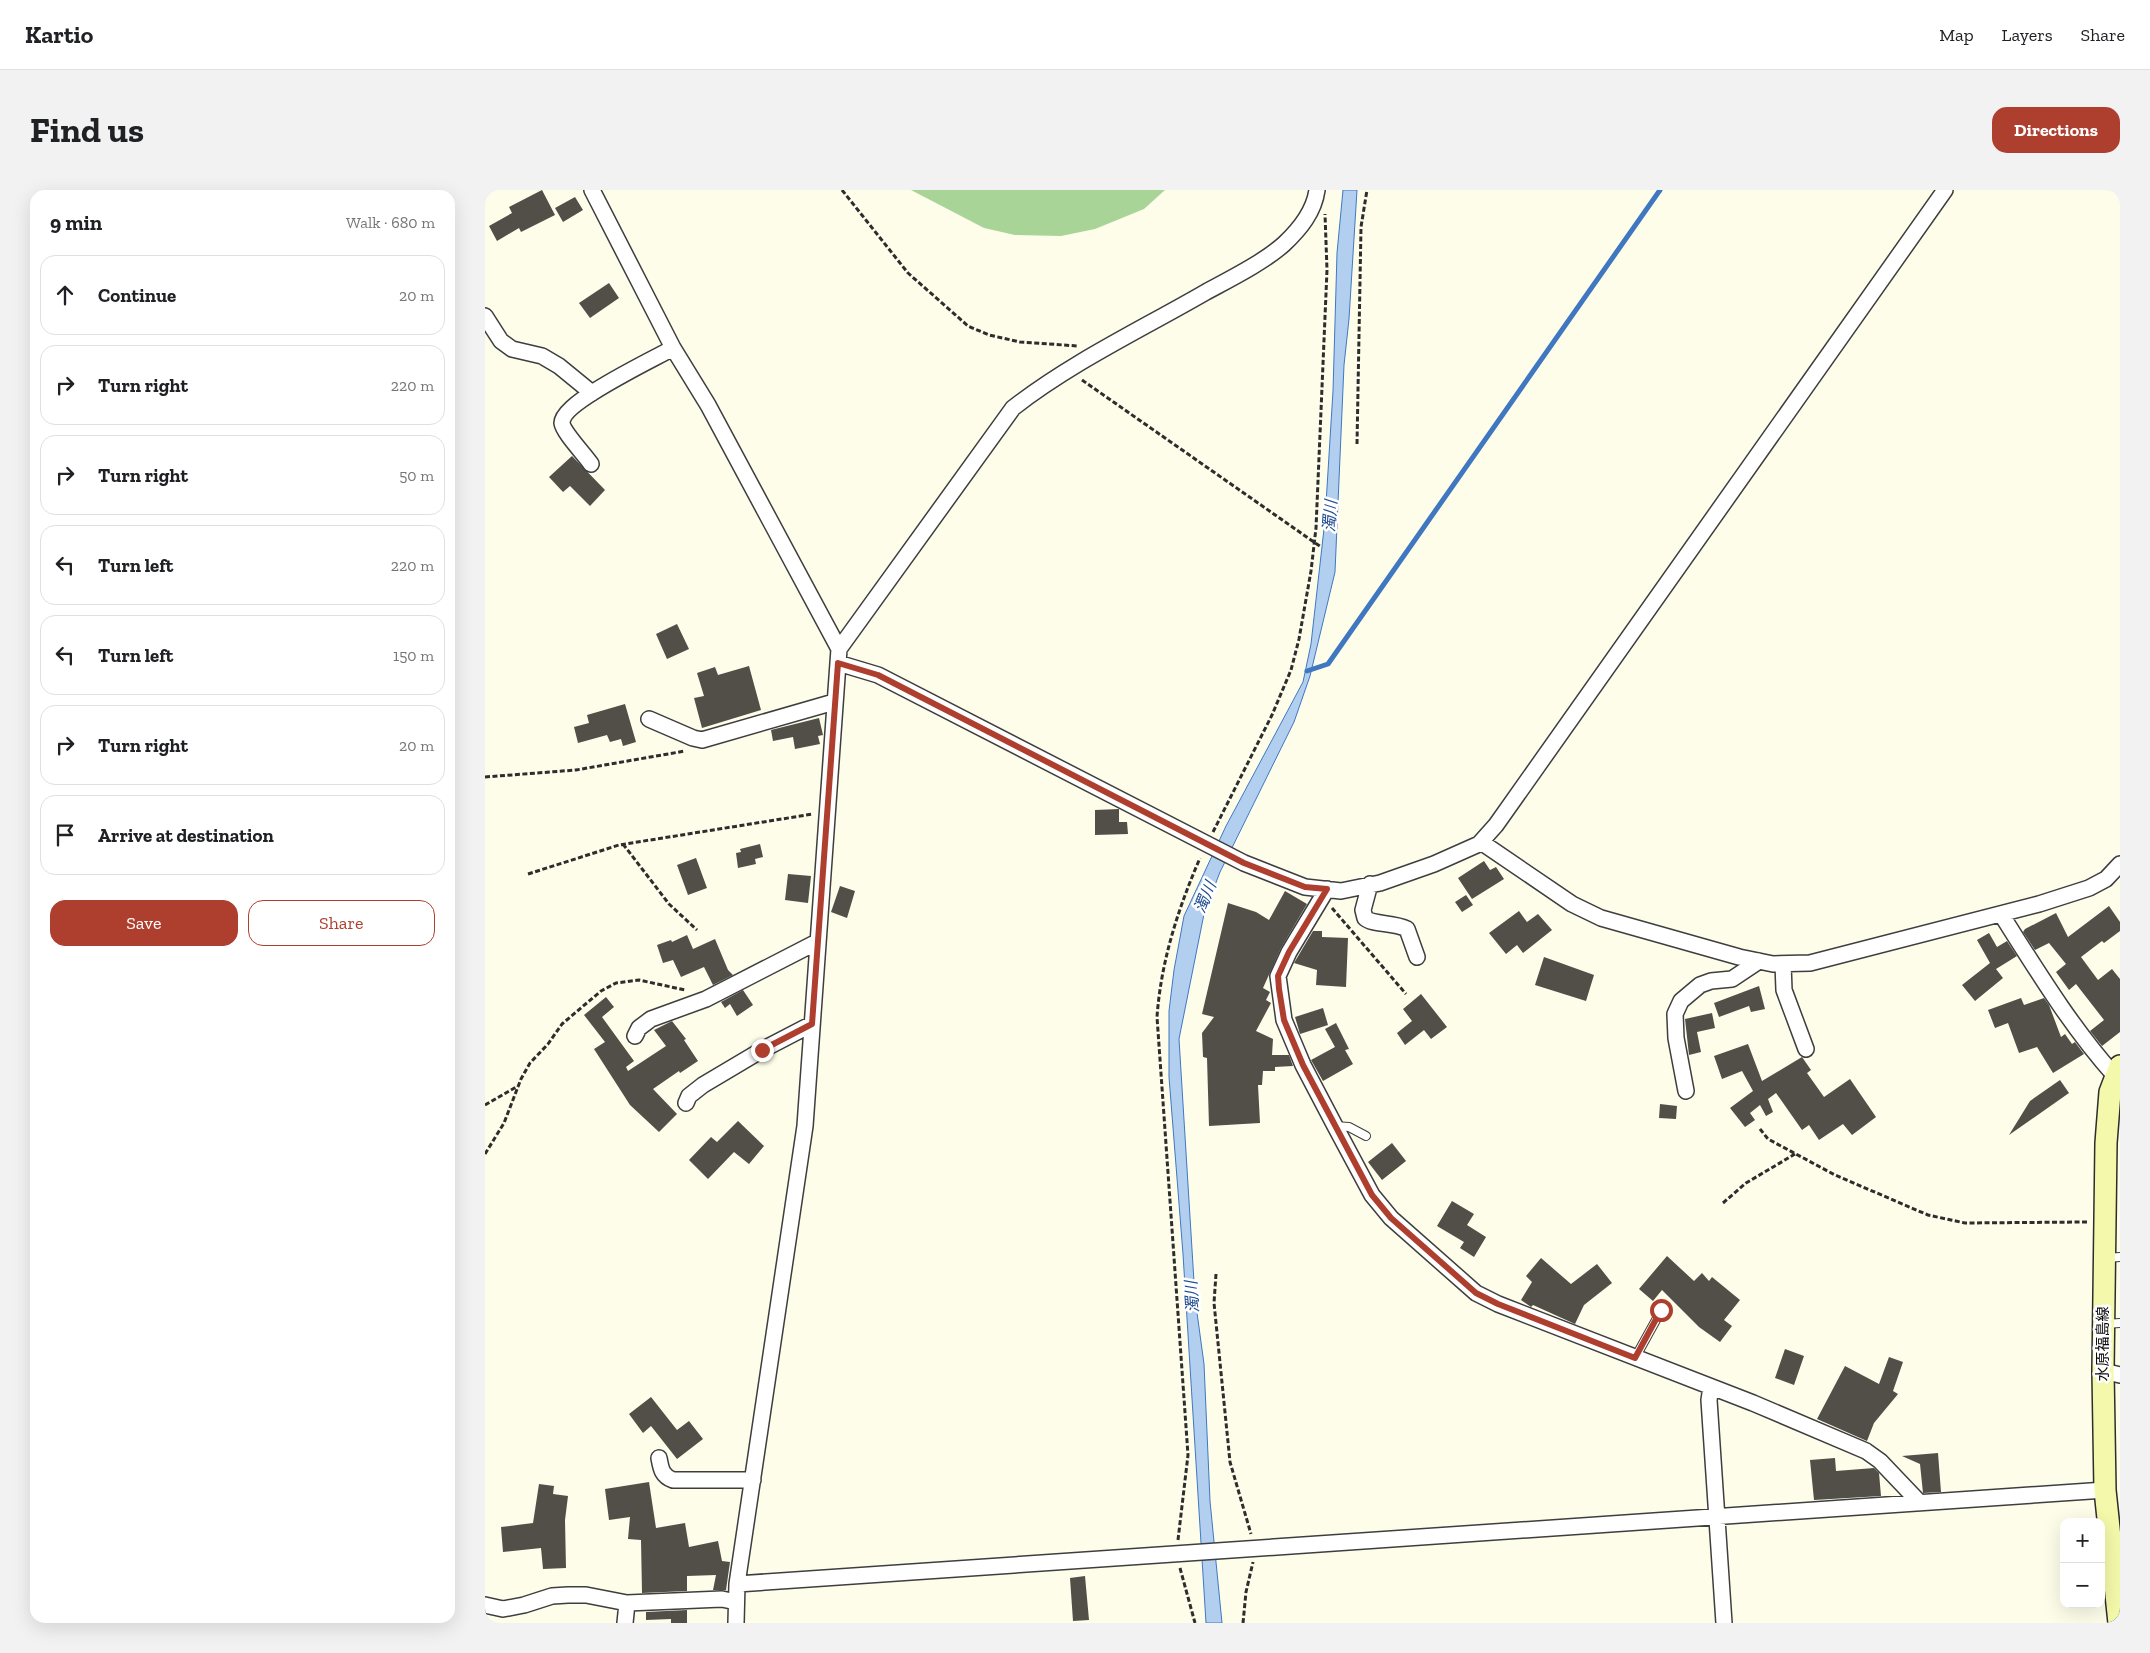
<!DOCTYPE html>
<meta charset="utf-8">
<style>
body{margin:0;font-family:"Zilla Slab","Noto Sans JP",serif;background:#f2f2f2;color:#202124}
.controls{position:absolute;right:15px;bottom:15px;display:grid;overflow:hidden;border-radius:10px;box-shadow:0 5px 20px #0002}
.controls button{width:45px;height:45px;display:grid;place-items:center;padding:0;border:0;border-bottom:1px solid #e0e0e0;background:#fff;color:#202124;font:25px sans-serif}
.stop{position:absolute;width:15px;height:15px;margin:-11px;border:4px solid #ae3f2f;border-radius:50%;background:#fff}
.stop.end{background:#ae3f2f;border-color:#fff;box-shadow:0 1px 5px #0008}
.list{margin:0;padding:0;list-style:none}
h2{display:flex;justify-content:space-between;align-items:center;height:65px;margin:0;padding:0 20px;font-size:21px}
h2 small{font-size:16px;font-weight:400;color:#757577}
.list li{display:grid;grid-template-columns:32px 1fr auto;gap:15px;align-items:center;box-sizing:border-box;height:80px;margin:0 10px 10px;padding:0 10px;border:1px solid #e0e0e0;border-radius:15px}
.list b{display:block;font-size:19px;white-space:nowrap}
.list em{font-size:16px;font-style:normal;color:#757577}
.actions{display:flex;gap:10px;padding:15px 20px}
.actions a{flex:1;padding:11px 0;border:1px solid #ae3f2f;border-radius:15px;text-align:center;font-size:18px;color:#ae3f2f}
.actions .main{background:#ae3f2f;color:#fff}
.icon{flex:none;width:28px;height:28px;fill:none;stroke:currentColor;stroke-width:2;stroke-linecap:round;stroke-linejoin:round}
.map{position:relative;flex:none;width:1635px;height:1433px;overflow:hidden;border-radius:15px}
header{display:flex;align-items:center;gap:30px;box-sizing:border-box;height:70px;padding:0 25px;background:#fff;border-bottom:1px solid #e0e0e0}
header strong{font-size:24px}
nav{display:flex;gap:28px;margin-inline-start:auto;font-size:18px}
.intro{display:flex;align-items:center;justify-content:space-between;box-sizing:border-box;height:120px;padding:0 30px}
h1{margin:0;font-size:35px}
.button{padding:12px 22px;border-radius:15px;background:#ae3f2f;color:#fff;font-size:18px;font-weight:700}
main{display:flex;gap:30px;padding:0 30px}
aside{flex:1;background:#fff;border-radius:15px;box-shadow:0 5px 20px #0002}
.map>svg:first-child{display:block}
.forest{fill:#a8d498}
.water{fill:#b3cff0;stroke:#4077c1}
.lines{fill:none;stroke-linecap:round;stroke-linejoin:round}
.stream{stroke:#4077c1;stroke-width:5}
.building{fill:#524e48}
.service-casing{stroke:#3e3e3e;stroke-width:10}
.minor-casing{stroke:#3e3e3e;stroke-width:18}
.secondary-casing{stroke:#2d2d2d;stroke-width:24}
.path{stroke:#2d2d2d;stroke-width:3;stroke-dasharray:5 2.5;stroke-linecap:butt}
.service{stroke:#fff;stroke-width:8}
.minor{stroke:#fff;stroke-width:15}
.secondary{stroke:#f3f8aa;stroke-width:21}
.route{stroke:#ae3f2f;stroke-width:6}
.labels{text-anchor:middle;dominant-baseline:central;stroke-width:5;stroke-linejoin:round;paint-order:stroke}
.street-label{font-size:15px;fill:#0b0b0b;stroke:#fff}
.water-label{font-size:16px;font-style:italic;fill:#1f4c91;stroke:#fff}
</style>
<header>
<strong>Kartio</strong>
<nav><a>Map</a><a>Layers</a><a>Share</a></nav>
</header>
<div class="intro"><h1>Find us</h1><a class="button">Directions</a></div>
<main>
<aside>
<h2>9 min<small>Walk · 680 m</small></h2>
<ul class="list">
<li><svg class="icon" aria-label="ahead" viewBox="0 0 24 24"><path d="M12 20V5M6 11l6-6 6 6"/></svg><div><b>Continue</b></div><em>20 m</em></li>
<li><svg class="icon" aria-label="right" viewBox="0 0 24 24"><path d="M7 20v-9h11M14 6l5 5-5 5"/></svg><div><b>Turn right</b></div><em>220 m</em></li>
<li><svg class="icon" aria-label="right" viewBox="0 0 24 24"><path d="M7 20v-9h11M14 6l5 5-5 5"/></svg><div><b>Turn right</b></div><em>50 m</em></li>
<li><svg class="icon" aria-label="left" viewBox="0 0 24 24"><path d="M17 20v-9H6M10 6l-5 5 5 5"/></svg><div><b>Turn left</b></div><em>220 m</em></li>
<li><svg class="icon" aria-label="left" viewBox="0 0 24 24"><path d="M17 20v-9H6M10 6l-5 5 5 5"/></svg><div><b>Turn left</b></div><em>150 m</em></li>
<li><svg class="icon" aria-label="right" viewBox="0 0 24 24"><path d="M7 20v-9h11M14 6l5 5-5 5"/></svg><div><b>Turn right</b></div><em>20 m</em></li>
<li><svg class="icon" aria-label="arrive" viewBox="0 0 24 24"><path d="M6 21V4h12l-3 4 3 4H6"/></svg><div><b>Arrive at destination</b></div></li>
</ul>
<div class="actions"><a class="main">Save</a><a>Share</a></div>
</aside>
<div class="map">
<svg width="1635" height="1433" viewBox="0 0 1635 1433">
<rect width="100%" height="100%" fill="#fdfdea"/>
<path class="forest" d="M426,0H680L659,19L610,39L576,46L530,45L499,38Z"/>
<path class="water" d="M858,0H872L864,129L859,175L850,382L825,486L809,532L735,682L719,724L694,849L710,1108L719,1174L725,1311L737,1433H721L698,1064L684,887V821L689,780L699,726L741,636L818,492L826,454L840,330L848,201L852,63Z"/>
<g class="lines">
<path class="stream" d="M822,481L843,474L1175,0"/>
</g>
<path class="building" d="M57,0L70,25L36,42L34,38L12,51L4,36L27,23L24,17Z
M90,7L98,20L78,32L70,18Z
M124,93L134,108L105,128L94,113Z
M87,266L120,300L105,316L85,296L78,302L64,287Z
M192,434L204,459L182,469L171,444Z
M264,476L276,520L217,538L209,508L219,506L212,483L230,477L233,485Z
M140,514L151,552L138,556L136,549L125,552L122,545L93,553L89,537L104,533L102,525Z
M334,528L338,545L333,546L335,554L310,559L308,547L288,551L286,540Z
M634,619V632H642L643,644L610,645V620Z
M275,654L278,667L270,669L271,674L253,678L251,663L256,662L255,659Z
M211,668L222,698L203,705L192,675Z
M999,671L1005,680L1011,677L1019,689L987,709L973,688Z
M303,684L326,686L323,713L300,710Z
M355,696L370,701L362,728L346,722Z
M800,701L822,714L796,758L778,798L785,802L781,810L786,813L771,841L788,849L787,865H804L808,876L790,877V881H778L777,895H773L775,933L724,936L722,868L718,867L717,843L729,827L717,824L743,713L771,722L784,730Z
M981,705L988,715L977,722L970,712Z
M1624,716L1635,732V741L1619,753L1617,751L1596,767L1613,790L1627,779L1635,789V842L1617,856L1605,841L1619,830L1591,794L1584,800L1571,782L1581,774L1564,753L1550,760L1538,742L1540,739L1571,723L1583,747Z
M1034,721L1042,732L1053,724L1067,740L1038,763L1032,755L1021,764L1004,743Z
M828,741H837V747L863,748L861,797L831,795L832,780L809,773Z
M1504,743L1512,757L1522,751L1532,766L1511,779L1518,788L1490,811L1477,795L1505,773L1492,750Z
M202,745L208,759L230,749L243,780L248,785L228,795L219,777L196,787L188,770L178,773L172,755L186,750L187,752Z
M1059,767L1109,785L1101,811L1050,795Z
M1274,796L1280,819L1266,822L1264,816L1234,827L1229,813Z
M258,800L268,815L252,826L245,814L240,818L236,812Z
M936,804L962,837L946,849L939,840L920,855L912,843L927,831L918,819Z
M121,807L129,817L117,827L149,871L141,877L143,881L181,856L169,840L187,831L201,849L199,850L213,871L195,883L194,881L168,899L192,924L174,942L145,915L109,859L120,852L99,825Z
M1536,808L1539,815L1559,808L1564,815L1576,847L1580,844L1587,854L1590,852L1599,864L1568,883L1552,857L1534,863L1523,833L1510,838L1503,820Z
M838,818L843,835L815,844L810,827Z
M1227,823L1230,838L1212,842L1216,862L1204,865L1200,829Z
M851,833L864,859L860,860L868,874L838,891L826,870L850,857L840,839Z
M1263,854L1277,891L1317,867L1326,880L1322,883L1339,907L1365,889L1391,927L1367,945L1358,934L1334,950L1324,935L1317,940L1291,903L1283,909L1288,922L1281,926L1275,915L1265,923L1270,930L1260,937L1245,918L1268,901L1257,881L1237,889L1229,866Z
M1575,890L1584,903L1524,945L1545,911Z
M1175,914L1192,916L1191,929L1174,928Z
M253,931L279,956L264,974L249,962L223,989L204,970L226,947L232,952Z
M907,953L921,971L897,990L883,972Z
M967,1011L989,1024L982,1035L1001,1047L989,1067L975,1058L979,1052L952,1036Z
M1182,1066L1209,1091L1217,1083L1224,1091L1227,1087L1255,1110L1239,1130L1247,1136L1235,1152L1214,1137L1177,1100L1168,1111L1154,1099Z
M1056,1068L1086,1094L1112,1074L1127,1093L1099,1115L1090,1134L1048,1115L1046,1117L1036,1110L1047,1092L1041,1086Z
M1300,1159L1319,1166L1309,1195L1290,1188Z
M1404,1167L1418,1172L1408,1201L1413,1204L1389,1233L1382,1251L1332,1229L1360,1176L1394,1194Z
M166,1207L192,1240L204,1231L218,1249L192,1269L166,1236L158,1243L144,1224Z
M1453,1263L1456,1302L1438,1303L1435,1274L1417,1266Z
M1350,1268L1351,1281L1389,1278L1394,1283L1396,1306L1329,1310L1325,1270Z
M164,1292L171,1338L200,1333L204,1357L233,1351L237,1371L245,1372L241,1400H228L231,1385L202,1386V1401L157,1403L156,1350L143,1349L145,1327L124,1330L120,1299Z
M54,1294L69,1296L68,1304L83,1306L80,1330L81,1378L58,1379L56,1358L18,1362L16,1337L48,1333Z
M600,1386L604,1430L588,1431L585,1388Z
M202,1420V1433H186V1429L161,1430V1422Z"/>
<g class="lines">
<defs>
<path id="service" d="M850,936L864,937L881,946
M1621,1068L1635,1067
M1620,1134L1635,1133
M1150,1168L1176,1121"/>
<path id="minor" d="M107,0L188,158L223,215L354,459
M0,126L16,151L27,159L57,166L74,176L107,203
M106,274C100,265 78,242 77,233C77,212 169,169 188,158
M353,473L393,485L759,673L820,697L856,701L895,693L949,674L994,654L1011,635L1460,0
M164,529L208,548L217,550L349,512
M996,652L1087,714L1116,728L1254,767L1288,774L1325,773L1554,714L1604,698L1621,689L1635,674
M885,694L878,720L880,728C888,735 908,732 922,739L932,767
M842,699L804,762L793,786L799,830L818,875L850,936L887,1005L906,1028L991,1103L1013,1114L1268,1213L1381,1261L1395,1271L1435,1313
M1516,724C1551,779 1586,837 1630,886
M1298,774L1299,800L1321,859
M150,846L154,838L166,829L221,809L332,752
M1201,901L1191,848L1190,824L1196,811L1215,795L1226,791L1247,789L1274,771
M201,913L204,906L218,895L277,860L327,834
M1618,1181L1635,1185
M1226,1197L1224,1210L1239,1433
M174,1268C176,1279 177,1286 188,1290H268
M252,1394L1620,1300
M0,1415L18,1419L39,1415L67,1406L83,1405H101L142,1413L237,1409L251,1412
M140,1433L142,1413
M251,1433L252,1394L320,936L354,459L528,218C587,172 657,139 721,102C745,89 779,72 799,54C815,39 829,22 832,0"/>
<path id="secondary" d="M1634,1433L1620,1300L1618,1181L1621,953L1625,902L1635,876"/>
</defs>
<use href="#service" class="service-casing"/>
<use href="#minor" class="minor-casing"/>
<use href="#secondary" class="secondary-casing"/>
<path class="path" d="M357,0L423,83L483,136L504,145L535,152L593,156
M597,190L836,357
M872,254L876,37L882,0
M0,587L91,580L200,561
M728,642L787,525L806,480L814,449L826,381L831,338L842,80L840,24
M138,654L184,714L212,740
M43,684L134,655L328,624
M847,718L921,804
M0,915L33,896
M1275,939L1283,949L1350,985L1443,1025L1480,1033L1602,1032
M0,964L19,933L36,889L45,873L63,854L77,834L116,801L131,793L154,790L200,800
M1238,1013L1261,993L1310,964
M731,1084L729,1113L745,1272L766,1344
M693,1350L703,1265L672,827C676,771 693,719 715,668
M695,1378L710,1433
M758,1433L761,1402L768,1372"/>
<use href="#service" class="service"/>
<use href="#minor" class="minor"/>
<use href="#secondary" class="secondary"/>
</g>
<g class="lines">
<path class="route" d="M277,860L327,834L353,473L393,485L759,673L820,697L842,699L804,762L793,786L794,799L799,830L818,875L887,1005L906,1028L991,1103L1013,1114L1150,1168L1176,1120"/>
</g>
<g class="labels">
<g class="street-label">
<text transform="translate(1618 1154) rotate(-90)">水原福島線</text>
</g>
<g class="water-label">
<text transform="translate(845 326) rotate(-86)">濁川</text>
<text transform="translate(720 707) rotate(-67)">濁川</text>
<text transform="translate(707 1107) rotate(-94)">濁川</text>
</g>
</g>
</svg>
<div class="controls">
<button>+</button>
<button>−</button>
</div>
<div class="stop" style="left:1176px;top:1120px"></div>
<div class="stop end" style="left:277px;top:860px"></div>
</div>
</main>
